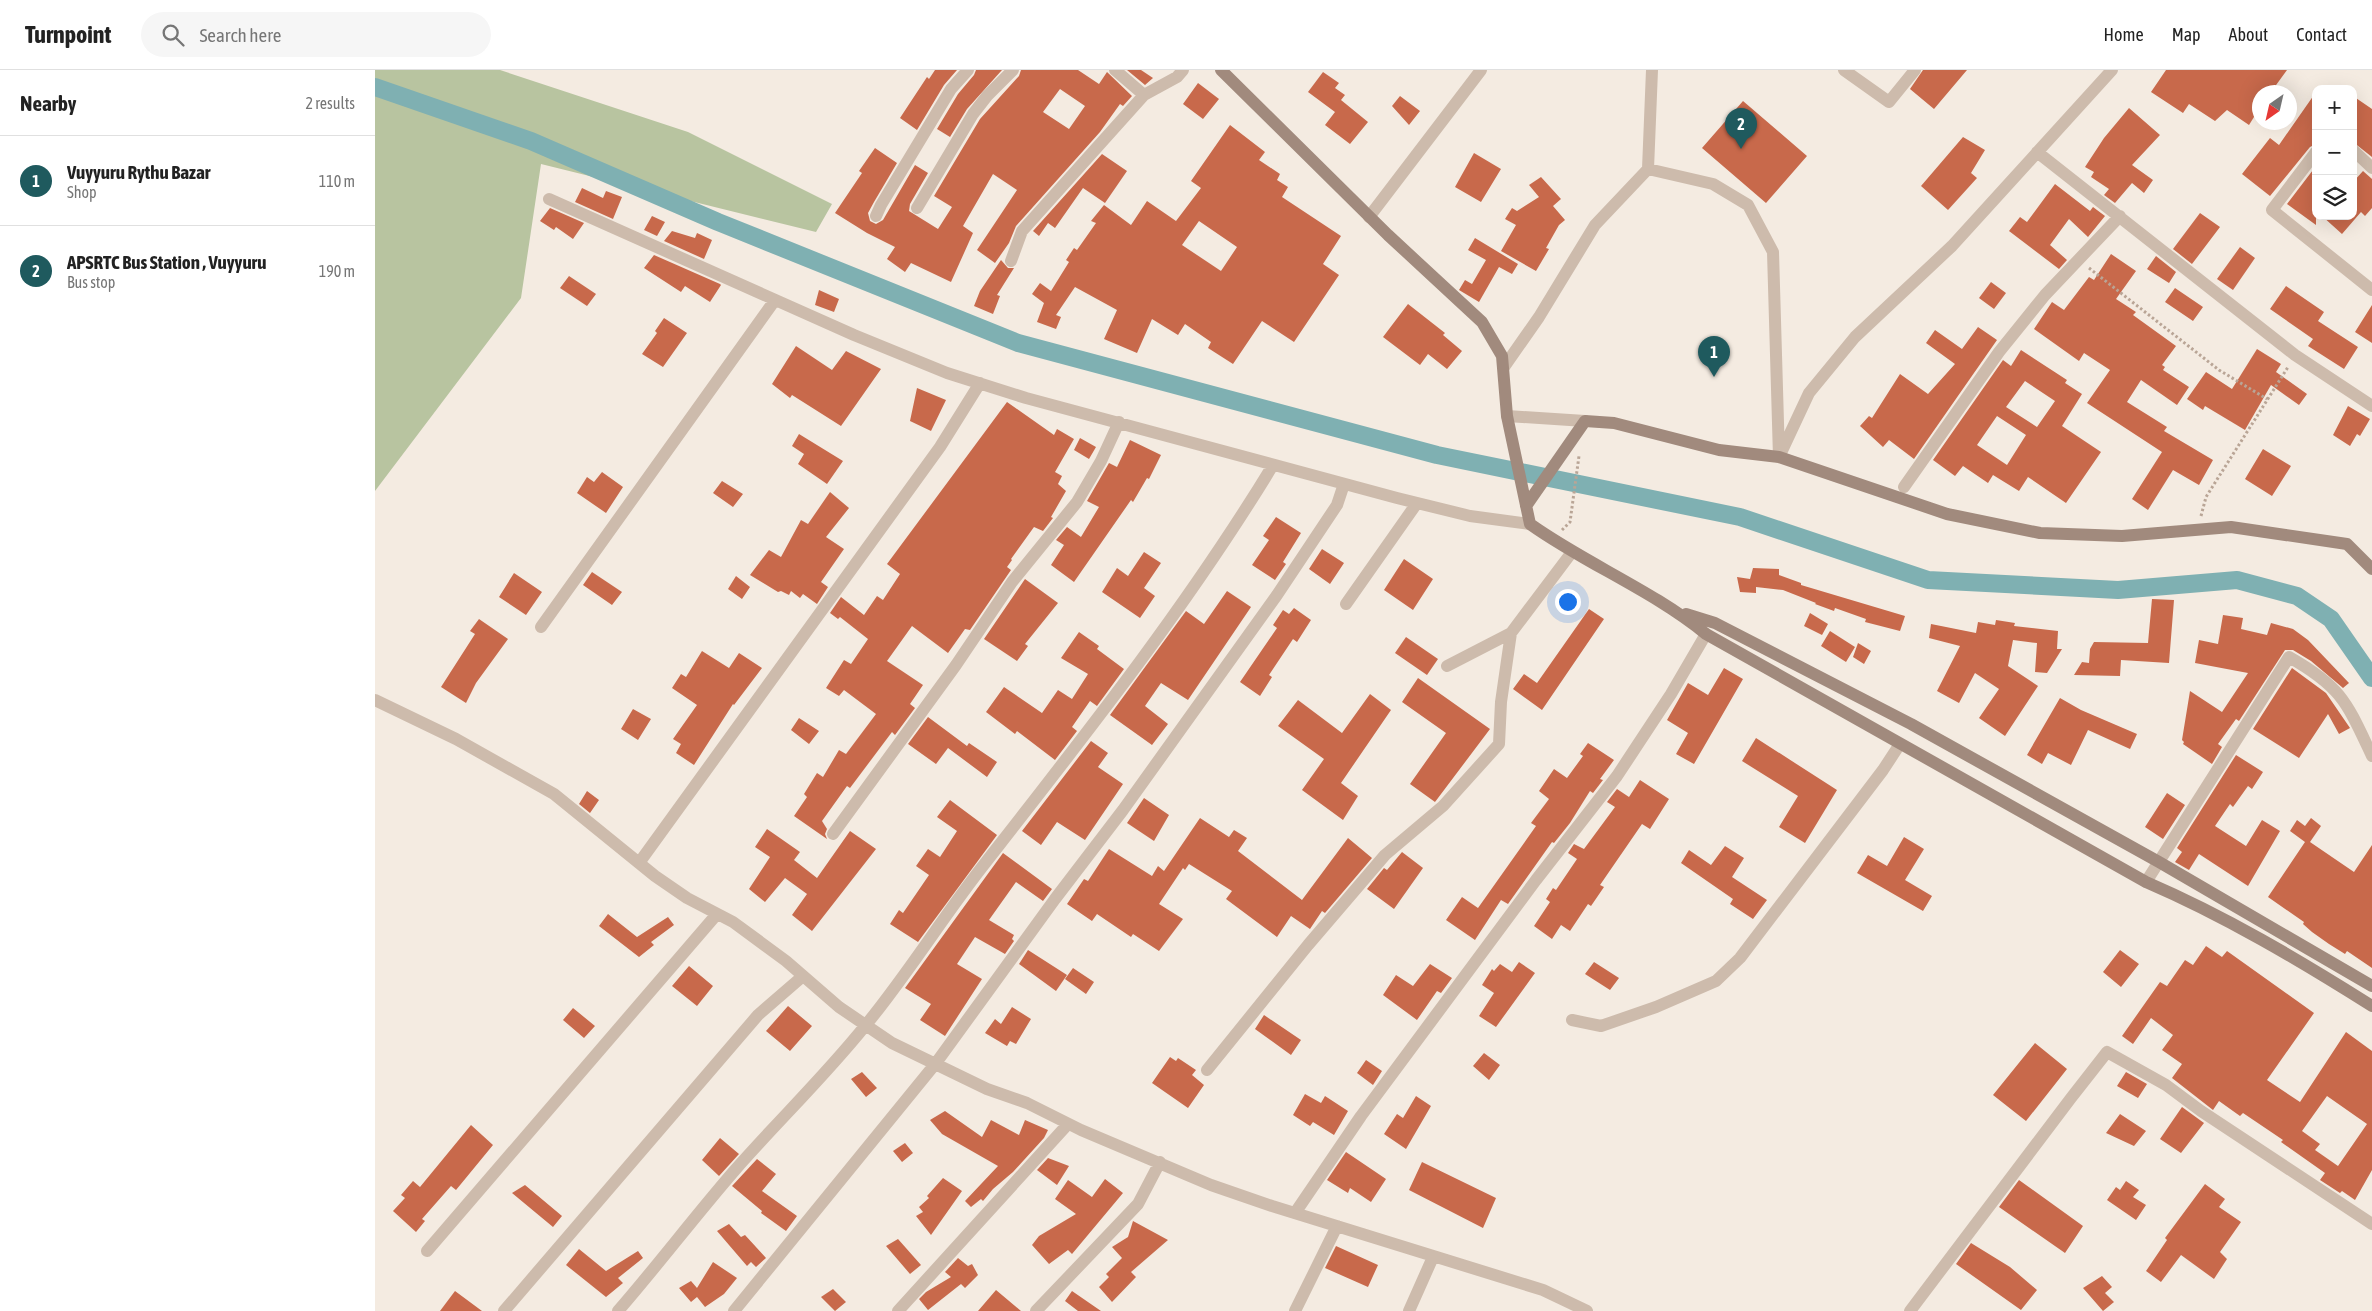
<!DOCTYPE html>
<meta charset="utf-8">
<style>
body{margin:0;font-family:"Asap Condensed",sans-serif;background:#f6f6f6;color:#222}
.controls{position:absolute;right:15px;top:15px;display:grid;overflow:hidden;border-radius:10px;box-shadow:0 5px 20px #0002}
.controls button{width:45px;height:45px;display:grid;place-items:center;padding:0;border:0;border-bottom:1px solid #e0e0e0;background:#fff;color:#222;font:25px sans-serif}
.compass{position:absolute;left:1877px;top:15px;width:45px;height:45px;border-radius:50%;background:#fff;box-shadow:0 5px 20px #0002;rotate:214deg}
.you{position:absolute;left:1192px;top:531px;width:18px;height:18px;margin:-12px;border:4px solid #fff;border-radius:50%;background:#1a73e8;box-shadow:0 0 0 8px #1a73e833}
.badge{display:grid;place-items:center;width:32px;height:32px;border-radius:50%;background:#1f5a5e;color:#fff;font-size:16px;font-weight:700}
.pin{position:absolute;translate:-50% -41px;filter:drop-shadow(0 1px 2px #0008)}
.pin::after{content:'';position:absolute;top:26px;width:18px;height:15px;background:inherit;clip-path:polygon(0 0,100% 0,50% 100%)}
.list{margin:0;padding:0;list-style:none}
h2{display:flex;justify-content:space-between;align-items:center;height:65px;margin:0;padding:0 20px;font-size:21px}
h2 small{font-size:16px;font-weight:400;color:#767676}
.list li{display:grid;grid-template-columns:32px 1fr auto;gap:15px;align-items:center;box-sizing:border-box;height:90px;padding:0 20px;border-top:1px solid #e0e0e0}
.list b{display:block;font-size:19px;white-space:nowrap}
.list p{margin:0;font-size:16px;white-space:nowrap;color:#767676}
.list em{font-size:16px;font-style:normal;color:#767676}
.icon{flex:none;width:28px;height:28px;fill:none;stroke:currentColor;stroke-width:2;stroke-linecap:round;stroke-linejoin:round}
.map{position:relative;flex:none;width:1997px;height:1241px;overflow:hidden}
header{display:flex;align-items:center;gap:30px;box-sizing:border-box;height:70px;padding:0 25px;background:#fff;border-bottom:1px solid #e0e0e0}
header strong{font-size:24px}
nav{display:flex;gap:28px;margin-inline-start:auto;font-size:18px}
.search{width:350px;height:45px;background:#f6f6f6;display:flex;align-items:center;gap:12px;box-sizing:border-box;padding:0 18px;border-radius:28px;color:#767676;font-size:19px}
main{display:flex}
aside{flex:1;background:#fff}
.map>svg:first-child{display:block}
.green{fill:#b8c4a0}
.lines{fill:none;stroke-linecap:round;stroke-linejoin:round}
.canal{stroke:#7fb0b2;stroke-width:18}
.building{fill:#c8694b;fill-rule:evenodd}
.path{stroke:#b9a596;stroke-width:3;stroke-dasharray:2.5 2.5;stroke-linecap:butt}
.street{stroke:#cdbbac;stroke-width:12}
.secondary{stroke:#a18a7d;stroke-width:12}
</style>
<header>
<strong>Turnpoint</strong>
<div class="search"><svg class="icon" aria-label="search" viewBox="0 0 24 24"><circle cx="10" cy="10" r="6"/><path d="M15 15l6 6"/></svg>Search here</div>
<nav><a>Home</a><a>Map</a><a>About</a><a>Contact</a></nav>
</header>
<main>
<aside>
<h2>Nearby<small>2 results</small></h2>
<ul class="list">
<li><span class="badge">1</span><div><b>Vuyyuru Rythu Bazar</b><p>Shop</p></div><em>110 m</em></li>
<li><span class="badge">2</span><div><b>APSRTC Bus Station , Vuyyuru</b><p>Bus stop</p></div><em>190 m</em></li>
</ul>
</aside>
<div class="map">
<svg width="1997" height="1241" viewBox="0 0 1997 1241">
<rect width="100%" height="100%" fill="#f4ebe1"/>
<path class="green" d="M0,0H125L313,62L457,134L441,162L166,94L146,228L0,421Z"/>
<g class="lines">
<path class="canal" d="M0,17L156,71L343,152L643,273L1062,385L1365,447L1553,510L1743,520L1862,510L1922,526L1956,549L1997,608"/>
</g>
<path class="building" d="M560,0H582L569,15L542,60L525,48L552,7L554,9Z
M601,0H627L592,39L575,67L562,59L583,24L599,5Z
M646,0H703L724,14L732,2L757,26L748,36L745,34L725,62L641,156L634,173L620,193L602,180L642,120L618,104L588,156L598,163L576,212L536,193L530,202L512,189L520,177L492,163L460,143L487,103L484,101L500,78L522,93L499,132L493,143L495,151L501,154L508,150L540,95L553,103L535,134L534,141L563,159L577,137L559,126L605,49L644,6ZM685,19L710,36L694,59L668,42Z
M752,0H766L778,8L770,15Z
M1548,0H1592L1559,39L1535,19Z
M1791,0H1912L1896,22H1884V39L1874,55L1852,40L1840,51L1814,34L1808,43L1776,22Z
M948,2L964,13L960,18L970,25L966,30L993,52L975,74L950,55L960,42L933,22Z
M823,13L844,29L828,49L808,34Z
M1941,22V74L1935,77L1895,126L1867,104L1895,68L1904,75Z
M1025,26L1045,41L1034,55L1017,36Z
M1978,26L1997,39V87L1978,72Z
M1368,31L1432,86L1391,133L1327,78Z
M1754,38L1785,65L1757,95L1778,110L1769,123L1757,113L1740,133L1729,125L1734,119L1716,107L1719,102L1710,97L1729,68Z
M855,55L890,82L884,90L905,104L902,110L913,117L907,127L966,166L948,194L964,205L919,272L887,251L858,294L833,278L836,272L810,254L803,265L777,249L762,283L729,269L742,240L700,217L681,245L686,247L681,259L662,252L669,233L657,224L665,213L676,221L694,192L691,190L699,178L702,180L721,153L716,151L729,135L756,155L772,131L801,151L826,118L816,111ZM824,151L862,177L846,201L807,175Z
M1588,67L1610,80L1596,103L1602,108L1573,140L1546,116Z
M1099,83L1126,99L1106,132L1080,117Z
M727,84L752,101L730,133L708,118L680,158L673,153L664,166L658,161Z
M1941,96V155L1912,134Z
M1988,101L1997,109V138L1990,146L1986,142L1967,164L1947,146H1978V112Z
M1166,107L1186,129L1178,136L1190,150L1184,155L1171,178L1174,179L1161,201L1126,181L1141,155L1130,149L1137,138L1142,141L1164,127L1154,115Z
M1680,114L1715,141L1718,137L1730,146L1713,167L1694,149L1675,175L1692,190L1684,199L1634,161L1645,147L1652,152Z
M207,118L228,128L231,121L247,127L238,149L200,132Z
M175,138L209,153L198,169L181,157L179,160L165,151Z
M1825,143L1845,157L1817,194L1798,179Z
M277,146L290,152L282,166L269,160Z
M297,161L320,168L322,163L337,170L329,189L289,171Z
M1100,168L1143,194L1137,204L1124,197L1104,232L1084,220L1090,210L1097,214L1111,190L1093,180Z
M1865,177L1880,188L1858,220L1842,209Z
M1736,184L1761,201L1741,229L1761,242L1758,245L1801,276L1787,295L1790,297L1788,300L1814,317L1802,335L1766,310L1752,332L1792,357L1789,361L1838,390L1824,415L1798,400L1773,440L1757,429L1787,382L1712,333L1735,300L1709,283L1704,291L1659,259L1677,232L1689,240L1714,207L1719,210Z
M279,185L345,214L346,215L335,232L310,216L306,222L269,198Z
M1781,186L1801,202L1794,213L1772,199Z
M626,190L633,198H639L622,225L625,226L618,244L599,236L605,221Z
M194,206L221,224L212,236L185,218Z
M1616,212L1631,223L1619,239L1604,228Z
M1911,216L1949,242L1943,251L1983,277L1969,299L1933,276L1938,269L1895,239Z
M1800,218L1828,237L1818,251L1790,232Z
M444,220L464,229L459,242L440,235Z
M1033,234L1070,263L1068,265L1087,281L1072,299L1053,284L1045,295L1008,267Z
M1997,235V273L1980,262Z
M289,248L312,263L288,297L267,284L282,263L280,261Z
M1603,257L1622,270L1539,389L1514,370L1508,377L1485,356L1494,346L1497,348L1525,304L1553,324L1580,294L1551,273L1560,260L1587,279Z
M421,276L457,300L471,281L506,299L466,356L417,325L415,328L397,314Z
M1882,279L1906,294L1901,302L1932,324L1924,335L1896,315L1870,360L1830,336L1828,340L1812,329L1831,302L1857,319Z
M1646,280L1692,310L1690,313L1707,324L1687,356L1726,382L1691,433L1653,407L1644,421L1618,405L1613,413L1588,396L1580,406L1558,390L1628,290L1636,296ZM1650,311L1680,331L1662,357L1631,337ZM1622,346L1651,365L1632,395L1602,375Z
M542,318L571,330L556,361L535,351Z
M632,332L679,365L682,359L699,369L680,402L687,406L683,414L691,421L676,447L678,448L668,461L659,457L636,489L637,490L632,497L636,500L595,560L590,559L573,583L537,556L512,591L548,615L535,634L540,638L520,665L517,662L475,718L472,716L447,751L452,759L450,764L452,769L419,746L432,727L429,724L442,703L448,707L464,680L471,684L501,644L469,620L464,626L451,618L469,590L476,594L493,569L465,547L463,549L455,543L466,527L489,545L502,526L508,530L525,504L512,494Z
M1973,336L1995,349L1985,366L1982,364L1975,376L1958,365Z
M424,364L468,391L452,414L423,394L429,384L417,376Z
M705,368L721,377L714,389L699,380Z
M755,370L786,385L774,409L772,408L758,432L756,430L699,512L676,495L689,475L681,470L692,457L706,467L724,437L712,431L734,393L742,397Z
M1888,379L1916,396L1897,426L1870,409Z
M227,402L248,417L231,443L202,423L212,407L219,412Z
M347,411L368,424L358,437L338,423Z
M455,422L474,438L451,467L469,479L446,512L453,517L442,534L428,524L425,528L416,521L414,525L406,521L403,522L375,505L394,480L406,487L426,450L433,454Z
M901,447L926,463L908,492L911,494L900,510L877,495L894,470L888,466Z
M947,479L969,493L955,514L934,499Z
M769,482L786,493L769,518L780,526L765,548L727,522L742,498L753,506Z
M1029,489L1058,509L1038,540L1009,520Z
M1378,498L1404,499V505L1426,513V515L1530,546L1525,561L1490,552L1491,549L1460,538L1459,541L1440,534L1441,533L1408,520L1381,517V523L1365,522L1362,507L1375,509Z
M217,502L247,522L237,535L208,515Z
M139,503L167,522L151,545L124,527Z
M361,506L375,517L367,529L353,519Z
M650,509L683,533L650,574L653,576L642,591L609,569Z
M852,521L876,537L813,630L786,613L770,636L793,654L777,675L735,645L811,541L829,554Z
M1777,529L1799,530L1794,593L1746,590L1745,606L1699,605L1707,592L1714,593L1715,579L1719,572L1773,573Z
M919,538L936,550L922,572L918,569L894,605L897,607L885,626L865,612L902,558L898,555L908,540L914,544Z
M1214,539L1229,549L1167,640L1138,619L1149,604L1162,613Z
M1435,543L1453,554L1447,565L1429,556Z
M1848,545L1868,548L1866,559L1892,565L1896,553L1918,559L1933,570L1974,613L1968,618L1936,591L1918,580H1910L1864,651L1861,649L1843,674L1847,677L1837,694L1808,674L1809,672L1807,670L1815,621L1847,642L1873,603L1820,593L1824,570L1843,574Z
M104,549L133,569L101,613L91,633L66,617L100,564L95,561Z
M1621,550L1640,553L1639,556L1683,561L1682,579H1687L1672,603L1660,602L1662,573L1638,570L1633,596L1663,616L1630,666L1604,648L1624,619L1600,603L1584,633L1562,621L1585,576L1554,568L1556,554L1601,563L1603,552L1620,555Z
M1455,561L1480,577L1471,592L1446,576Z
M704,562L724,576L722,579L749,599L722,636L715,631L697,657L702,661L680,690L642,661L640,664L611,642L629,617L667,643L683,620L697,629L713,604L686,588Z
M1031,567L1063,589L1052,605L1020,583Z
M1483,573L1496,581L1489,594L1478,587Z
M327,581L354,598L364,583L387,598L359,635L358,634L319,695L301,683L306,674L298,669L322,635L297,618L306,604L311,607Z
M1349,598L1368,609L1319,694L1301,684L1313,663L1292,650L1313,613L1333,625Z
M1917,598L1951,623L1975,658L1964,664L1953,644L1924,688L1878,659Z
M1043,608L1115,659L1060,732L1035,714L1071,663L1027,632Z
M995,624L1016,640L966,713L983,726L968,750L927,720L949,689L903,656L923,630L967,663Z
M1685,628L1706,640L1762,664L1755,679L1713,660L1696,695L1673,683L1667,694L1652,685Z
M258,639L276,649L263,670L246,659Z
M553,647L592,676L594,673L622,692L612,707L573,678L561,694L533,674Z
M424,648L444,661L434,674L416,660Z
M1381,668L1462,720L1430,773L1404,757L1423,726L1367,691Z
M716,671L733,683L723,697L748,714L710,770L682,752L666,775L647,761Z
M1213,673L1239,690L1225,709L1228,710L1218,723L1215,721L1195,753L1179,773L1177,772L1133,834L1126,830L1100,870L1071,850L1087,827L1103,838L1161,756L1156,753L1174,729L1164,721L1179,699L1192,708L1208,686L1205,684Z
M1861,685L1888,702L1877,719L1873,716L1858,737L1855,734L1840,756L1871,776L1887,750L1905,761L1873,816L1824,784L1814,800L1800,792L1807,782L1802,778Z
M1265,710L1294,729L1275,759L1267,754L1225,815L1229,817L1216,836L1213,834L1195,861L1186,855L1177,869L1159,856L1175,832L1171,829L1178,818L1181,820L1202,789L1193,783L1199,774L1209,779L1240,737L1232,732L1242,719L1254,727Z
M212,721L224,730L215,743L204,734Z
M1792,723L1810,735L1788,769L1770,757Z
M769,728L794,745L779,771L752,753Z
M575,730L622,765L543,872L515,854L524,840L528,843L554,805L541,796L553,779L565,787L582,761L562,747Z
M825,748L854,767L859,760L872,768L863,781L927,830L973,768L997,788L950,843L947,841L935,859L916,846L902,867L851,829L857,821L814,794L810,800L808,798L784,834L808,849L784,881L758,864L756,867L722,844L717,851L692,834L709,809L713,811L734,779L777,806L783,796L789,801Z
M1936,748L1946,756L1935,772L1979,802L1997,775V898L1972,881L1970,884L1954,874L1937,862L1928,854L1929,852L1893,827L1930,772L1915,761L1922,750L1930,756Z
M392,759L425,782L419,790L442,808L475,761L501,779L437,861L417,845L432,824L410,808L390,832L374,819L395,787L380,777Z
M1529,767L1549,779L1530,810L1557,826L1548,841L1482,803L1493,785L1512,796Z
M1350,776L1369,788L1357,807L1392,830L1378,849L1355,834L1358,829L1306,793L1314,780L1336,795Z
M1027,782L1048,798L1019,839L992,819L1009,798L1012,800Z
M628,783L677,819L668,831L641,812L614,850L639,865L637,869L639,871L630,884L600,867L582,894L607,909L570,966L545,950L556,934L530,918Z
M233,844L262,867L293,847L299,855L276,872L279,875L264,887L224,856Z
M1831,876L1847,887L1852,881L1939,943L1892,1010L1925,1032L1971,962L1997,981V1100L1980,1130L1967,1121L1965,1123L1945,1110L1950,1103L1906,1072L1908,1070L1868,1043L1865,1046L1844,1031L1838,1040L1797,1008L1807,994L1787,980L1798,965L1776,948L1758,974L1747,966L1785,912L1792,916L1810,890L1818,895ZM1952,1026L1992,1054L1963,1096L1940,1080L1945,1074L1927,1061Z
M653,880L692,905L681,921L644,894Z
M1745,880L1764,894L1746,917L1728,902Z
M1144,892L1160,903L1121,957L1104,946L1119,923L1107,915L1117,899L1119,901L1125,894L1137,902Z
M1219,892L1244,908L1235,920L1210,904Z
M1055,894L1077,908L1066,923L1062,921L1042,950L1008,925L1021,905L1038,916Z
M314,896L338,916L322,936L297,916Z
M698,898L719,912L711,924L690,909Z
M413,936L437,956L415,981L391,961Z
M637,937L656,949L641,974L635,971L632,976L610,963L620,949L626,954Z
M198,938L220,956L209,968L188,950Z
M889,945L926,970L916,985L880,959Z
M1660,973L1692,999L1651,1051L1618,1025Z
M1109,983L1125,995L1114,1010L1098,996Z
M795,987L801,991L803,988L821,1000L817,1005L829,1015L813,1038L777,1013Z
M991,990L1007,1001L998,1015L982,1003Z
M487,1002L502,1018L491,1027L476,1009Z
M1751,1002L1772,1014L1763,1028L1742,1016Z
M930,1024L946,1033L950,1026L973,1041L959,1065L938,1052L935,1056L918,1045Z
M1041,1026L1056,1036L1031,1079L1009,1064L1022,1044L1028,1048Z
M1807,1037L1829,1053L1806,1083L1785,1069Z
M570,1041L607,1067L616,1050L644,1065L650,1050L673,1060L669,1068L638,1102L618,1119L608,1131L606,1129L596,1137L590,1131L623,1096L567,1064L555,1050Z
M1745,1044L1771,1061L1759,1076L1731,1063Z
M96,1055L118,1075L81,1120L76,1116L47,1149L50,1151L41,1162L18,1141L30,1128L26,1125L38,1111L45,1117Z
M345,1068L364,1084L344,1106L327,1090Z
M530,1073L538,1083L527,1092L518,1081Z
M971,1082L1011,1109L996,1132L975,1118L973,1123L952,1110Z
M673,1088L694,1096L682,1115L662,1100Z
M382,1089L401,1104L387,1121L422,1146L411,1161L386,1143L387,1141L357,1116Z
M1047,1092L1121,1128L1108,1158L1034,1120Z
M568,1108L587,1121L556,1165L541,1146L548,1142L544,1137L554,1128L552,1126Z
M730,1109L748,1123L697,1184L693,1180L674,1194L657,1175L664,1166L701,1144L680,1129L693,1110L717,1127Z
M1644,1110L1708,1156L1690,1183L1624,1137Z
M1751,1111L1764,1120L1758,1127L1771,1135L1761,1150L1732,1130L1741,1117L1745,1120Z
M1830,1114L1850,1129L1844,1137L1866,1152L1845,1182L1852,1189L1839,1209L1806,1185L1786,1212L1771,1201L1792,1170L1790,1168Z
M150,1115L187,1146L178,1157L137,1123Z
M758,1151L793,1170L756,1202L761,1207L737,1232L724,1217L734,1207L731,1204L747,1188L737,1177L753,1167Z
M354,1154L366,1167L370,1165L391,1188L381,1197L376,1192L372,1196L342,1161Z
M523,1169L546,1195L535,1204L511,1176Z
M1596,1173L1635,1197L1662,1220L1646,1240L1581,1194Z
M961,1176L1003,1195L993,1217L950,1198Z
M204,1179L231,1201L263,1181L268,1188L243,1208L248,1213L231,1227L191,1195Z
M583,1188L593,1196L597,1194L603,1205L590,1218L586,1214L553,1240L544,1229L551,1222L576,1207L570,1202Z
M338,1192L362,1208L349,1224L330,1237L322,1227L316,1232L304,1218L316,1211L322,1218Z
M1727,1206L1737,1217L1730,1223L1739,1232L1728,1241L1708,1218Z
M458,1219L471,1232L460,1241L446,1227Z
M621,1220L646,1241H603Z
M80,1221L107,1241H65Z
M697,1221L726,1241H703L690,1231Z"/>
<g class="lines">
<path class="path" d="M1714,198L1844,300L1892,329
M1826,446L1831,427L1913,297
M1187,460L1195,452L1204,386"/>
<path class="street" d="M740,0L769,25L802,7L808,0
M1469,0L1514,32L1540,0
M1978,80L1997,98
M1662,82L1920,285L1997,336
M1941,82L1897,140L1997,220
M1273,99L1277,0
M174,129L479,265L572,303L651,328L1022,428L1095,446L1155,454
M542,138L598,44L612,26L638,0
M501,146L506,135L576,19L593,0
M994,147L1106,0
M636,191L647,161L769,25
M1129,297L1164,247L1220,155L1273,99L1338,114L1373,135L1398,182L1404,387
M1132,346L1210,351
M1405,385L1434,323L1480,267L1577,176L1737,0
M1529,417L1624,282L1670,225L1745,146
M971,534L1042,433
M166,557L400,230
M1072,596L1136,563L1197,482
M0,630L81,669L179,724L280,806L312,828L358,852L411,891L464,937L517,973L612,1019L652,1033L706,1060L836,1115L897,1136L1168,1220L1212,1241
M458,764L581,595L637,512L702,432L726,391L744,352
M264,793L565,377L605,313
M1771,812L1914,587C1967,617 1972,633 1997,686
M1197,950L1226,956L1281,937L1341,911L1365,888L1508,700L1525,674
M832,1000L933,875L1010,785L1068,736L1124,674L1126,632L1136,563
M920,1143L986,1046L1161,810L1242,706L1296,624L1331,564
M52,1181L342,844
M129,1241L383,945L428,906
M243,1241C283,1195 320,1146 360,1100C402,1052 449,1007 490,956C533,904 569,845 611,792C711,664 813,535 898,395
M359,1241L561,993L680,829L748,740L902,525L962,435L969,414
M523,1241L693,1054
M661,1241L763,1134L785,1092
M920,1241L962,1156
M1034,1241L1058,1187
M1535,1241L1696,1028L1732,982L1791,1015L1826,1041L1997,1154"/>
<path class="secondary" d="M846,0L1013,165L1107,252L1127,286L1132,346L1155,454C1211,494 1277,520 1331,564L1771,812C1850,846 1924,890 1997,936
M1151,436L1210,351L1239,353L1344,380L1404,387L1572,444L1665,463L1747,466L1856,457L1972,474L1997,499
M1311,544L1340,553L1536,654L1784,792L1997,916"/>
</g>
</svg>
<div class="controls">
<button>+</button>
<button>−</button>
<button><svg class="icon" aria-label="layers" viewBox="0 0 24 24"><path d="M12 4l9 5-9 5-9-5zM3 14l9 5 9-5"/></svg></button>
</div>
<svg class="compass" viewBox="-18 -18 36 36"><path d="M0-13l5 13h-10z" fill="#e53935"/><path d="M0 13l5-13h-10z" fill="#767676"/></svg>
<div class="you"></div>
<div class="pin badge" style="left:1339px;top:307px">1</div>
<div class="pin badge" style="left:1366px;top:79px">2</div>
</div>
</main>
